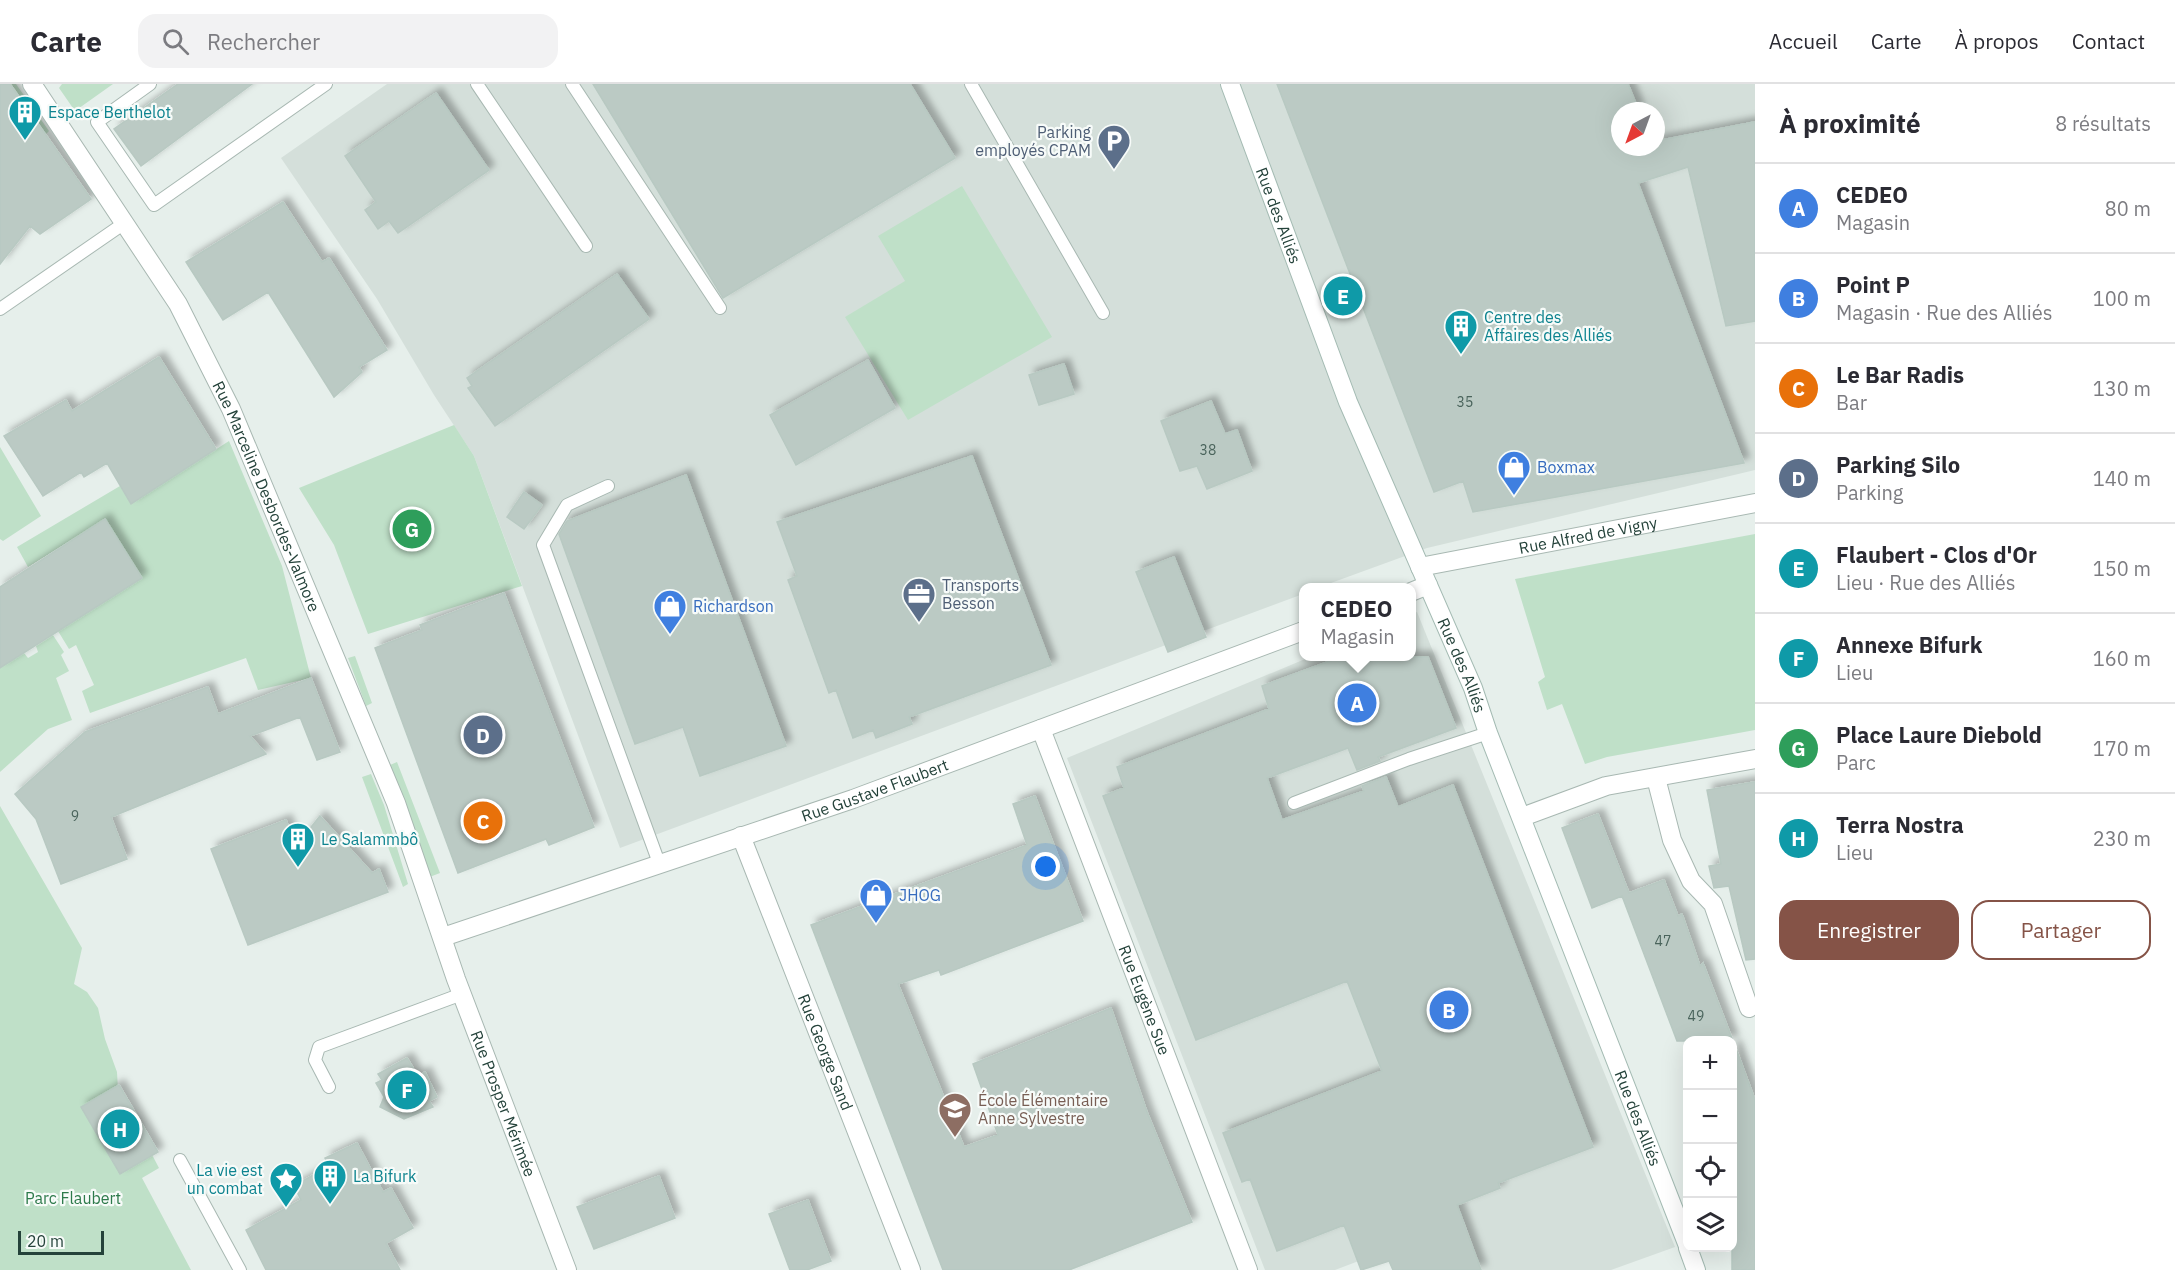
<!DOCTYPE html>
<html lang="fr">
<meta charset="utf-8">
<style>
body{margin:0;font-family:"IBM Plex Sans",sans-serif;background:#f2f2f3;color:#2b2b33}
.controls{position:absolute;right:18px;bottom:18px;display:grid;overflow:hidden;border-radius:12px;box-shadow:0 6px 24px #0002}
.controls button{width:54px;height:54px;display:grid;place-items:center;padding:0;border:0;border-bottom:2px solid #e1e1e2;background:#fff;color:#2b2b33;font:30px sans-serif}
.compass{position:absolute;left:1611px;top:18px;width:54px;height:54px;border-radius:50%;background:#fff;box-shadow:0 6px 24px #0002;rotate:221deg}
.scale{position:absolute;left:18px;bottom:15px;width:86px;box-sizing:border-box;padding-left:6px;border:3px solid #24423a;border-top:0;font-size:16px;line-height:21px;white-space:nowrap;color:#24423a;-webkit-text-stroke:4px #f7fbf9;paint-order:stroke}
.you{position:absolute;left:1046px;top:783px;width:21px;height:21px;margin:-15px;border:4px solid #fff;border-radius:50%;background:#1a73e8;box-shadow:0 0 0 9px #1a73e833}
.badge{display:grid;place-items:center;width:39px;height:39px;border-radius:50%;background:#855347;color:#fff;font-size:20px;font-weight:700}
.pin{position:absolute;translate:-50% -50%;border:3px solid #fff;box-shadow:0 2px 6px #0006}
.popup{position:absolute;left:1299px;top:499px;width:117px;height:78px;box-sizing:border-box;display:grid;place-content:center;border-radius:12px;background:#fff;filter:drop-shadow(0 2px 4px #0005);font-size:20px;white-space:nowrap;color:#7c7c81}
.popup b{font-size:22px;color:#2b2b33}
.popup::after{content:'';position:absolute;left:50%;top:100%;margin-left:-12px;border:12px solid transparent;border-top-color:#fff}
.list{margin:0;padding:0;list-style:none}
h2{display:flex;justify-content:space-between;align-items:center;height:78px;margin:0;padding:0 24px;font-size:26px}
h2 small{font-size:20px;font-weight:400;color:#7c7c81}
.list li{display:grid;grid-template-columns:39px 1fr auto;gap:18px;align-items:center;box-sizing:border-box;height:90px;padding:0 24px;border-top:2px solid #e1e1e2}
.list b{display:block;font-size:22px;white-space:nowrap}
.list p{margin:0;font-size:20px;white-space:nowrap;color:#7c7c81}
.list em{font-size:20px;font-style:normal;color:#7c7c81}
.actions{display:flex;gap:12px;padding:18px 24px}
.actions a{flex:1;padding:14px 0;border:2px solid #855347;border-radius:18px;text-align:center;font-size:21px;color:#855347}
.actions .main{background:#855347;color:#fff}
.icon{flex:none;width:33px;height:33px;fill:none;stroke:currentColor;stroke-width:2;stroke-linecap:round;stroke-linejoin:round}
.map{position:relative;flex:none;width:1755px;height:1186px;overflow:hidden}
header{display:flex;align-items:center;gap:36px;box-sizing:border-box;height:84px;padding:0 30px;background:#fff;border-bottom:2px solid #e1e1e2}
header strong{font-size:28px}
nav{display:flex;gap:33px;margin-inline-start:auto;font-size:21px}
.search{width:420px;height:54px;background:#f2f2f3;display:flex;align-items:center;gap:15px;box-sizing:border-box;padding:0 21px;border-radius:18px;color:#7c7c81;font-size:22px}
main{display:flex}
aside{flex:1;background:#fff}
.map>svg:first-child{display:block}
.built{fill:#d4dfda;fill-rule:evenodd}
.green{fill:#bfe0c8}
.building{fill:#bbcac4;stroke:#b8c9c2;stroke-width:1.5;filter:url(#shadow)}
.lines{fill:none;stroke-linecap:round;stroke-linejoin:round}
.lane-casing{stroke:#a8b8b2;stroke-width:14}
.street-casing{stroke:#a8b8b2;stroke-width:20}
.secondary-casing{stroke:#a4bbb3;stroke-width:20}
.lane{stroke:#fff;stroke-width:12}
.street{stroke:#fff;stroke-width:18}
.secondary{stroke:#fff;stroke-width:18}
.labels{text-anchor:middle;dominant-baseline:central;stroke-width:4.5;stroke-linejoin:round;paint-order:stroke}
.number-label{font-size:14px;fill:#4a645c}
.culture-label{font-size:16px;fill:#0d838f;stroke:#f7fbf9;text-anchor:start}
.service-label{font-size:16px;fill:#4e5e75;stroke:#f7fbf9;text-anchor:end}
.street-label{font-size:16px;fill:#24423a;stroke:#f7fbf9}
.shop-label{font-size:16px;fill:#366cbe;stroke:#f7fbf9;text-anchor:start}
.education-label{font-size:16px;fill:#785e54;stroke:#f7fbf9;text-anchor:start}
.park-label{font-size:16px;fill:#2d7a4b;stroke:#f7fbf9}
</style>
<header>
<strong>Carte</strong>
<div class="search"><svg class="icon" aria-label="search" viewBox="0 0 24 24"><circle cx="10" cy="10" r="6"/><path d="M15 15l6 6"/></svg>Rechercher</div>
<nav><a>Accueil</a><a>Carte</a><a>À propos</a><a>Contact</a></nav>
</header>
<main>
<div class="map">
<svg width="1755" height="1186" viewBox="0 0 1755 1186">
<defs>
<filter id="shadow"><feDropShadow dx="5.5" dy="-5.5" stdDeviation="3" flood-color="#0004"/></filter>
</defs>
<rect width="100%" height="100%" fill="#e6efeb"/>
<path class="built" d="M387,0H1755V386L1427,464L1320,503L1303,504V510L620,764L474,372L434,311L377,215L281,74ZM1620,27H1656V63H1620Z
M1417,528L1675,1163L1611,1186H1481L1464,1137L1335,1186H1265L1067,674L1310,573L1411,572V530Z"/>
<path class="green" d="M11,0H16L49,47L46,50Z
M62,0H113L75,27L59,4Z
M962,102L1052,253L908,336L845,233L905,197L878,152Z
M454,341L474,372L522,502L368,550L334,461L299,404Z
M229,357L282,482L311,594L258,606L246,574L90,629L82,607L94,601L76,561L69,565L58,547L142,493L105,435L28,483L17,463L120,402L131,420Z
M0,363L41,432L3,457L0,455Z
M1755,450V646L1607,673L1585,680L1562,620L1547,626L1538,598L1545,593L1515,495Z
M53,551L64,568L61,571L69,587L56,594L72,636L48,645L0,688V584L24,569L28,574L38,568L36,562Z
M355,572L372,619L366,622L348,574Z
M397,678L440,789L427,794L406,719L390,681Z
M371,690L384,721L408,800L403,803L362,693Z
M0,722L82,864L74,900L87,908L98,924L105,955L117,988L118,1006L159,1084L142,1094L191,1186H0Z"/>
<path class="building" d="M0,0H10L91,115L40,150L30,142L0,180Z
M178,0H252L141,82L114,45Z
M593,0H910L955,74L723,214Z
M1277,0H1628L1639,27H1620V63H1656V57L1755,38V237L1726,242L1688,83L1638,99L1744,379L1473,428L1463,397L1434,408Z
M436,9L489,86L398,149L389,137L378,145L365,126L376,118L345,72Z
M283,118L322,178L329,174L387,266L359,283L362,288L334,313L268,208L223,236L186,178Z
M617,190L649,235L495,342L468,304L472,302L467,294Z
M159,273L216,365L131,420L107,379L84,393L81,388L43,412L4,352L66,316L72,327Z
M868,276L895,324L796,381L770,331Z
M1064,280L1074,310L1039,321L1029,291Z
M1211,317L1225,350L1237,346L1252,387L1207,405L1197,382L1180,387L1161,337Z
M972,372L1051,581L909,633L912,640L876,654L873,646L853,654L836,606L829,609L788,496L797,492L777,438Z
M686,391L786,662L700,692L683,643L635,660L559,450L567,437Z
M524,408L542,421L524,445L507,433Z
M105,435L142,494L0,584V503Z
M1174,473L1206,553L1168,568L1136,488Z
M504,509L594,743L549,761L546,755L458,789L375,564L422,546L420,541Z
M1341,573H1428L1456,644L1378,673L1380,677L1357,686L1348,664L1267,694L1282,736L1364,707L1362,702L1386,693L1398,723L1453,701L1593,1063L1498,1099L1500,1104L1457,1121L1481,1186H1393L1389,1177L1361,1186L1344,1141L1277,1167L1250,1095L1242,1098L1223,1049L1382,987L1347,897L1196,956L1103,712L1124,704L1117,683L1269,625L1262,602Z
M311,594L340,668L317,676L300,633L250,652L266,670L111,733L127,775L61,800L36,735L15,710L85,648L208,603L218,630Z
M1755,698V875L1746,876L1729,802L1714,804L1709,782L1721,780L1707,706Z
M1035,712L1083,837L941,891L939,886L898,900L964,1063L998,1051L973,980L1111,924L1147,1028L1192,1138L1069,1186H943L811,841L1027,761L1013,720Z
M1598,730L1629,809L1664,796L1678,832L1682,830L1700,882L1703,879L1733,957H1677L1622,812L1592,824L1562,744Z
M320,732L372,789L379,785L388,808L248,861L211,765L286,736L296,762Z
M1735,962L1755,1016V1186H1732V963Z
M407,974L418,992L425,988L437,1013L429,1017L433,1023L404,1035L380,1023L384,1013L376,999L382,996L378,990Z
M119,1001L158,1068L120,1090L81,1023Z
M357,1059L383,1108L391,1104L413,1144L386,1159L400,1186H266L246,1146L301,1116L294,1102L329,1082L325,1074Z
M659,1092L675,1134L594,1165L577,1123Z
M808,1116L831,1177L807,1186H790L769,1130Z"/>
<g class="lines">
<defs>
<path id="lane" d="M150,0L97,38L154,121L326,0
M477,0L586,162
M572,0L720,224
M971,0L1103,229
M0,225L126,138
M608,402L567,421L543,461L659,779
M1294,719L1409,675L1488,649
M329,1003L315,976L319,963L462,910
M180,1076L240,1186"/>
<g id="street">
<path id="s1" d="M32,0L178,220L231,325L396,719L456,895L567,1186"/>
<path id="s2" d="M1420,483L1755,419"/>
<path d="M1411,508L1428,501"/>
<path id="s3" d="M1041,645L1248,1186"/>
<path d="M1656,694L1672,756L1691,797L1713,820L1749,924"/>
<path d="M1522,733L1606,702L1755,675"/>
<path id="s4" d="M741,752L911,1186"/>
<path id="s5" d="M443,853L853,715L1303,547"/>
</g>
<g id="secondary">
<path id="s6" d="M1230,0L1348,318L1473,604L1488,649L1688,1162"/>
<path d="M1688,1164L1696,1186"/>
</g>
</defs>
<use href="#lane" class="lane-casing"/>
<use href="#street" class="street-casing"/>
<use href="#secondary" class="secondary-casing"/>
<use href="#lane" class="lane"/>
<use href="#street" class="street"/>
<use href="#secondary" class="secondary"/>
</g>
<defs>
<symbol id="building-pin" viewBox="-11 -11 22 30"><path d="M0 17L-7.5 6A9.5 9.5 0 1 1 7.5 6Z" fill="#0f9aa8" stroke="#f7fbf9"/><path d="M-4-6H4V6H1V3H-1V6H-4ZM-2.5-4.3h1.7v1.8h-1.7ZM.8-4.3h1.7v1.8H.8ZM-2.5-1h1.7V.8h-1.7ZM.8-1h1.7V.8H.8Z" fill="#fff"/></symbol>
<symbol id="parking-pin" viewBox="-11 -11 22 30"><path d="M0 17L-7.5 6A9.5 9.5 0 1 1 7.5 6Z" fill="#5c6f8a" stroke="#f7fbf9"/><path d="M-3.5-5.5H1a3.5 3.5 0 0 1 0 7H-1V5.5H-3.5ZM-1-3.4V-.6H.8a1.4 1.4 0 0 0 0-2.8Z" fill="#fff"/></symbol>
<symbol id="shop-pin" viewBox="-11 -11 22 30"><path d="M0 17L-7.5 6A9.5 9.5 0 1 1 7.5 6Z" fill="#3f7fe0" stroke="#f7fbf9"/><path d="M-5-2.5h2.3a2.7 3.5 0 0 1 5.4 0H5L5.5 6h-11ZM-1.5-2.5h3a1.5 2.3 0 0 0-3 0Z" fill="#fff"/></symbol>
<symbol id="office-pin" viewBox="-11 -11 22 30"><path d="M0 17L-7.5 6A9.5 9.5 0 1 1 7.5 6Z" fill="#5c6f8a" stroke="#f7fbf9"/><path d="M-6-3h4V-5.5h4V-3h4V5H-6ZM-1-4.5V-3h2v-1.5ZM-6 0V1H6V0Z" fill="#fff"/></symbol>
<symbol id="school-pin" viewBox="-11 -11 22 30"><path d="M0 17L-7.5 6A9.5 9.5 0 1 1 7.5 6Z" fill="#8d6e63" stroke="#f7fbf9"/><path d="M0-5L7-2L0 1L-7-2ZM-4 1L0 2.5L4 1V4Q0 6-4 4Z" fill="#fff"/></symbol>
<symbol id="sight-pin" viewBox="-11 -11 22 30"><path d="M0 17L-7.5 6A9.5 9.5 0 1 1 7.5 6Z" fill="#0f9aa8" stroke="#f7fbf9"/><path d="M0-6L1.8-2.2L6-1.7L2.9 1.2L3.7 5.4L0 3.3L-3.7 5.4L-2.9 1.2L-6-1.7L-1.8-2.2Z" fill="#fff"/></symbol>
</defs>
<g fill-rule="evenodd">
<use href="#building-pin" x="6" y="9" width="38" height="52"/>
<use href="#parking-pin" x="1095" y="38" width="38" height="52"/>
<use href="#building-pin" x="1442" y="223" width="38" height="52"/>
<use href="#shop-pin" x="1495" y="364" width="38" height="52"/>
<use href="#office-pin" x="900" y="491" width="38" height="52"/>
<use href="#shop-pin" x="651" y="503" width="38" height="52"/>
<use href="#building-pin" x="279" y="736" width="38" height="52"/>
<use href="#shop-pin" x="857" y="792" width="38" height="52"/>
<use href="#school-pin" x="936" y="1006" width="38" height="52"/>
<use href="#building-pin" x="311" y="1073" width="38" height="52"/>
<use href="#sight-pin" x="267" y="1076" width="38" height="52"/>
</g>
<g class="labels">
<g class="number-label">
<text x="1465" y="318">35</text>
<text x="1208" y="366">38</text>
<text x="75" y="732">9</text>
<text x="1663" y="857">47</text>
<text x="1696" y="932">49</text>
</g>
<g class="culture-label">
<text x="48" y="28">Espace Berthelot</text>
<text x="1484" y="233">Centre des<tspan x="1484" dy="18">Affaires des Alliés</tspan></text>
<text x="321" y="755">Le Salammbô</text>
<text x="263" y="1086" text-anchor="end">La vie est<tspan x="263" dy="18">un combat</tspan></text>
<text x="353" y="1092">La Bifurk</text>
</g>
<g class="service-label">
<text x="1091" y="48">Parking<tspan x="1091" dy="18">employés CPAM</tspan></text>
<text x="942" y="501" text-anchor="start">Transports<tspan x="942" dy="18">Besson</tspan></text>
</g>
<g class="street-label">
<text stroke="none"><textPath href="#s6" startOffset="140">Rue des Alliés</textPath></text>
<text stroke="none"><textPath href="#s1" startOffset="476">Rue Marceline Desbordes-Valmore</textPath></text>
<text stroke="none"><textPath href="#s2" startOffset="171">Rue Alfred de Vigny</textPath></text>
<text stroke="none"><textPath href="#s6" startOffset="626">Rue des Alliés</textPath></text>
<text stroke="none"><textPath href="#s5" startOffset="456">Rue Gustave Flaubert</textPath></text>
<text stroke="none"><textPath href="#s3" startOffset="290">Rue Eugène Sue</textPath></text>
<text stroke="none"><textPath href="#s4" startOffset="232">Rue George Sand</textPath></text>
<text stroke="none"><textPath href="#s1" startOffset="1128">Rue Prosper Mérimée</textPath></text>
<text stroke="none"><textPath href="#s6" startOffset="1112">Rue des Alliés</textPath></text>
</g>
<g class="shop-label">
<text x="1537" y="383">Boxmax</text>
<text x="693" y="522">Richardson</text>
<text x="899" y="811">JHOG</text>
</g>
<g class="education-label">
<text x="978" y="1016">École Élémentaire<tspan x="978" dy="18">Anne Sylvestre</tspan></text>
</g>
<g class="park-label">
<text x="73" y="1114">Parc Flaubert</text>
</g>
</g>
</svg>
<div class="controls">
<button>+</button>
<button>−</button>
<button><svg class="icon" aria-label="locate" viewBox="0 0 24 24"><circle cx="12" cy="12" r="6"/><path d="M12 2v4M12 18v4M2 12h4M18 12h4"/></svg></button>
<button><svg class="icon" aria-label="layers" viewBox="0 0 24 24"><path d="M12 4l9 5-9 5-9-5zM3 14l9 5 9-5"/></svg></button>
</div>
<svg class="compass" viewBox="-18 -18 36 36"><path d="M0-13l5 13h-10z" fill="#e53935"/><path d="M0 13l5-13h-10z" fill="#7c7c81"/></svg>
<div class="scale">20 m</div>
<div class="you"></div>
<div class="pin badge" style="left:1357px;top:619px;background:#3f7fe0">A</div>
<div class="popup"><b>CEDEO</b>Magasin</div>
<div class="pin badge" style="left:1449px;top:926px;background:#3f7fe0">B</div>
<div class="pin badge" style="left:483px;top:737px;background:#e8710a">C</div>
<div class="pin badge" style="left:483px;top:651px;background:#5c6f8a">D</div>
<div class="pin badge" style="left:1343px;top:212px;background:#0f9aa8">E</div>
<div class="pin badge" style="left:407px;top:1006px;background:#0f9aa8">F</div>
<div class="pin badge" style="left:412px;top:445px;background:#2e9e5b">G</div>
<div class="pin badge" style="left:120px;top:1045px;background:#0f9aa8">H</div>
</div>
<aside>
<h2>À proximité<small>8 résultats</small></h2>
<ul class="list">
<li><span class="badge" style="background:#3f7fe0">A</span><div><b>CEDEO</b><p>Magasin</p></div><em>80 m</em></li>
<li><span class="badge" style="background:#3f7fe0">B</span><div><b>Point P</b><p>Magasin · Rue des Alliés</p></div><em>100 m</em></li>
<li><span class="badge" style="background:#e8710a">C</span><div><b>Le Bar Radis</b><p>Bar</p></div><em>130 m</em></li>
<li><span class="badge" style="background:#5c6f8a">D</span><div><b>Parking Silo</b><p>Parking</p></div><em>140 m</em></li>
<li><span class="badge" style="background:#0f9aa8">E</span><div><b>Flaubert - Clos d'Or</b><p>Lieu · Rue des Alliés</p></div><em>150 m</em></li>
<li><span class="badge" style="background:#0f9aa8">F</span><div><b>Annexe Bifurk</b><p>Lieu</p></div><em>160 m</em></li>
<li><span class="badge" style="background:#2e9e5b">G</span><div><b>Place Laure Diebold</b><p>Parc</p></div><em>170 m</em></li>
<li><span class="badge" style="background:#0f9aa8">H</span><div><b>Terra Nostra</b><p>Lieu</p></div><em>230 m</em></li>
</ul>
<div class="actions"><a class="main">Enregistrer</a><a>Partager</a></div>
</aside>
</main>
